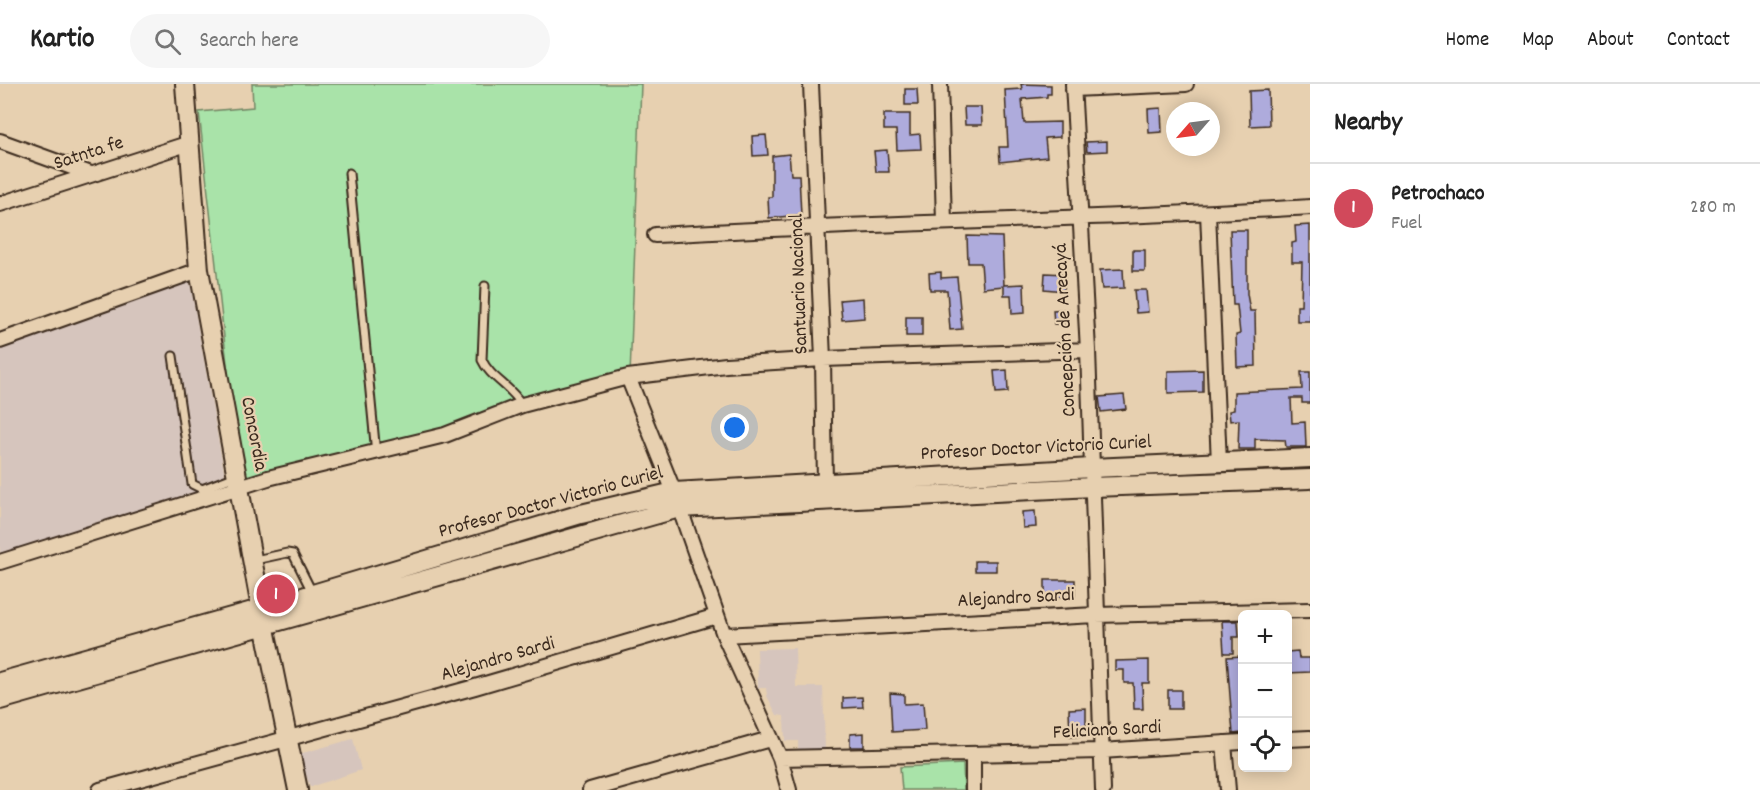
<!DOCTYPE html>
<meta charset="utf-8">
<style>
body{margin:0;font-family:Dekko,sans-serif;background:#f6f6f6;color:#222}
.controls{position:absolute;right:18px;bottom:18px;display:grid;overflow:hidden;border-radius:9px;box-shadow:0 3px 15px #0003}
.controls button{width:54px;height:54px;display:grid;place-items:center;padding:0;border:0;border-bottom:2px solid #e0e0e0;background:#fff;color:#222;font:30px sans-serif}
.compass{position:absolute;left:1166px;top:18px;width:54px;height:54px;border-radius:50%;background:#fff;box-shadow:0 3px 15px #0003;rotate:242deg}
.you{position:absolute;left:735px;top:344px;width:21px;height:21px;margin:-15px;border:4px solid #fff;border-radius:50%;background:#1a73e8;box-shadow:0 0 0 9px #1a73e833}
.badge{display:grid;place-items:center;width:39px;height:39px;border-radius:50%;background:#d1495b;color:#fff;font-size:20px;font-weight:700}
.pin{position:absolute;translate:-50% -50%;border:3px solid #fff;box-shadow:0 2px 6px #0006}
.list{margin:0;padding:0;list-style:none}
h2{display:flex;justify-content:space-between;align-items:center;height:78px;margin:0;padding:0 24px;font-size:26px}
h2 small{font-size:20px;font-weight:400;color:#767676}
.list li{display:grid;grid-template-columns:39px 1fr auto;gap:18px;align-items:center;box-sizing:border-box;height:90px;padding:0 24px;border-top:2px solid #e0e0e0}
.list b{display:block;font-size:22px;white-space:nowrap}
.list p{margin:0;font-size:20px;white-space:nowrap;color:#767676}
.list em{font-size:20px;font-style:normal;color:#767676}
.icon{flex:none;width:33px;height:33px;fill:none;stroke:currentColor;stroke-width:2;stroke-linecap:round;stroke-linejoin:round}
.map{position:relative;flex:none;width:1310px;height:706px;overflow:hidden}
header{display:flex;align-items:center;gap:36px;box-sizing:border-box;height:84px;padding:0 30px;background:#fff;border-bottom:2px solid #e0e0e0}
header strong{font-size:28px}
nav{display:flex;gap:33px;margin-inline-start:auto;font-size:21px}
.search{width:420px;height:54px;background:#f6f6f6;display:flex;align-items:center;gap:15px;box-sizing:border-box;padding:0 21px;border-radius:33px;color:#767676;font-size:22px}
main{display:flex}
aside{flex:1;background:#fff}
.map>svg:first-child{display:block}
.built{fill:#d6c5bd}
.green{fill:#a9e3a9;stroke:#728664;stroke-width:1.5}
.building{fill:#aeabdc;stroke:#3b2a1e;stroke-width:1.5}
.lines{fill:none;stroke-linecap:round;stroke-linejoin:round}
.lane-casing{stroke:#3b2a1e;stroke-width:11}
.street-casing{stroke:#3b2a1e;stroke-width:18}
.secondary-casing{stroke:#3b2a1e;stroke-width:22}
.lane{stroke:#e7d0b0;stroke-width:7}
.street{stroke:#e7d0b0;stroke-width:14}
.secondary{stroke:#e7d0b0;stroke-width:18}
.labels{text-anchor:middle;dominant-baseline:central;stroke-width:4.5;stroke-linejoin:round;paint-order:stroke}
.street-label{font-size:20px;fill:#3b2a1e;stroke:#e7d0b0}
</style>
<header>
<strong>Kartio</strong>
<div class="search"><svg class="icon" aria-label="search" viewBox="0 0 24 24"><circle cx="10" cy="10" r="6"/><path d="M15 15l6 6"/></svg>Search here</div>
<nav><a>Home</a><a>Map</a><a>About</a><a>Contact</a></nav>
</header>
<main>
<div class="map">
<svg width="1310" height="706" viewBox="0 0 1310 706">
<rect width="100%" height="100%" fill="#e7d0b0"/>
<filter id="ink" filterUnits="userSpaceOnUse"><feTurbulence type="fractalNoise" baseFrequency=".0167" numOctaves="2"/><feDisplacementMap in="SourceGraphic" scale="12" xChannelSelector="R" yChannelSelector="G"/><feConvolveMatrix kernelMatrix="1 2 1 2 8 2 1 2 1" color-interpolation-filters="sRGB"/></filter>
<g filter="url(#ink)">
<path class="built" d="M190,198L228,409L0,476V264Z
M795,564L796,603H823L825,666H798V657H785L784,632L777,631L767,612L766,604H758L757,565Z
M353,655L361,686L310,703L299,670Z"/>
<path class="green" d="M252,0H641L630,292L241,406L199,28L253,23Z
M963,680L964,706H902L900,683Z"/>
<path class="building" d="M1021,0L1051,1V10H1047V13L1022,15L1024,39L1060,38V53L1045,54L1047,73L1000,78L999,63H1008L1005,6L1022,5Z
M905,5H917L918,21H905Z
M1268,6L1269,41L1250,42L1249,7Z
M964,23H981L982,41H965Z
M1161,24L1162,48L1149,49L1148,25Z
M884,30H910V51L920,50L921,65L897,66L896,46H884Z
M766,51L768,71L753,72L752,52Z
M1107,57V67L1087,68L1086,58Z
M887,66L889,88H876L874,67Z
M789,70L791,91H799L801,131L769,134L768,113H772V72Z
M1310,141V237H1297V222H1301L1302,178H1292V159L1296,158L1295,142Z
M1230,146H1247V210L1250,227H1255L1256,282L1237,283L1236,251L1240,250L1237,221H1233Z
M967,152L1002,153L1004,202L983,204L981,179H968Z
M1133,166H1145V187H1133Z
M1123,185L1124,204L1102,205L1100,186Z
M941,188V194L957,193L962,245L950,246L947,206H930L929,189Z
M1045,189L1065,190L1064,207L1044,205Z
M1024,200L1025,229L1012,230L1011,211H1004V201Z
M1134,206H1146L1148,228L1136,229Z
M863,214L864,234L842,236L840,216Z
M1067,225V240H1054L1053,226Z
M906,233H922V252H906Z
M1007,286L1008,308L996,309L994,287Z
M1203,286V308L1168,309V287Z
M1301,288H1310V319H1302V314H1291L1292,339L1305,338L1306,363H1286L1285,356L1255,355V365H1238L1239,336L1230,337L1229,327L1234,326V308L1302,305Z
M1124,311L1126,325L1101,328L1099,313Z
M1035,427L1036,443L1023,444L1022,428Z
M975,477H996V487H975Z
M1045,496H1075V513H1045Z
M1222,537H1238L1239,553H1233V569H1224Z
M1298,567L1299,574H1310V588L1287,589V568Z
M1242,572V649L1233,650L1227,573Z
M1149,576V599H1142L1143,625H1134L1133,599H1124V586H1115V577Z
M1168,606H1181V625H1168Z
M890,609L904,610V620L923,619L925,646L892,648Z
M862,613L863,623L843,624V614Z
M1086,624V652L1070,653L1069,625Z
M864,649V663H850V650Z"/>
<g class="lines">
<defs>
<path id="lane" d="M349,89L376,370
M485,202L482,276C490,294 511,302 522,321
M173,272L192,400L202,405L236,392
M255,476L287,469L293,470L312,508"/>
<path id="street" d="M811,0L823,275L825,399
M940,0L944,138
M1073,0L1088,266L1103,706
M1073,5L1186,0
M0,57L91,90
M0,120L190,59
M1208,129L1219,379
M655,151C873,138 1092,136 1310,123
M0,257L199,186
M628,293L674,408L724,551L780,674L789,706
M0,478L268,394L445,351L522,321L628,293L726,281L823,275L1088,266
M724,551L1095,531L1310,526
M1288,655L1310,654
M1224,659L1228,706
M973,671V706
M780,674L1101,667L1242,658
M100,706L475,603L717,532
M590,706L770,655"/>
<path id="secondary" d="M185,0L199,186L264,540L298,706
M0,598L313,510L581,430L674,408L1092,384L1310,374
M0,616L679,424L1093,403L1310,395"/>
</defs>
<use href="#lane" class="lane-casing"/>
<use href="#street" class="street-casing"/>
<use href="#secondary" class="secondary-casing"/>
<use href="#lane" class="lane"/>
<use href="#street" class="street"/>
<use href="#secondary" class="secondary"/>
</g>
</g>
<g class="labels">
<g class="street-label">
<text transform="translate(89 70) rotate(-18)">Satnta fe</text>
<text transform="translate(800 200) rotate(-92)">Santuario Nacional</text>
<text transform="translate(1066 246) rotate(-93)">Concepción de Arecayá</text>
<text transform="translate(253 350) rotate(79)">Concordia</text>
<text transform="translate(1036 365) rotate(-3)">Profesor Doctor Victorio Curiel</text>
<text transform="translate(551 419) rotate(-15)">Profesor Doctor Victorio Curiel</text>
<text transform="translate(1016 515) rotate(-3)">Alejandro Sardi</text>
<text transform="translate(498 576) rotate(-16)">Alejandro Sardi</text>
<text transform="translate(1107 647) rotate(-3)">Feliciano Sardi</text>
</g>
</g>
</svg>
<div class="controls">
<button>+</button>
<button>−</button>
<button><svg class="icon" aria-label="locate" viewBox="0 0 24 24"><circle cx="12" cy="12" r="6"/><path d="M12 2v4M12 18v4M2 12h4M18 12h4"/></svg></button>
</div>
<svg class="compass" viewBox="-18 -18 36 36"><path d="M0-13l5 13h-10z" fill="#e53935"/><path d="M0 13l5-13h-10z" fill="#767676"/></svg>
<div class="you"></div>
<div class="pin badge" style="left:276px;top:510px">1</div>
</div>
<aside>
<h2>Nearby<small></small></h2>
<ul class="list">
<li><span class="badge">1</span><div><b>Petrochaco</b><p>Fuel</p></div><em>280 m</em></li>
</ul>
</aside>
</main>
